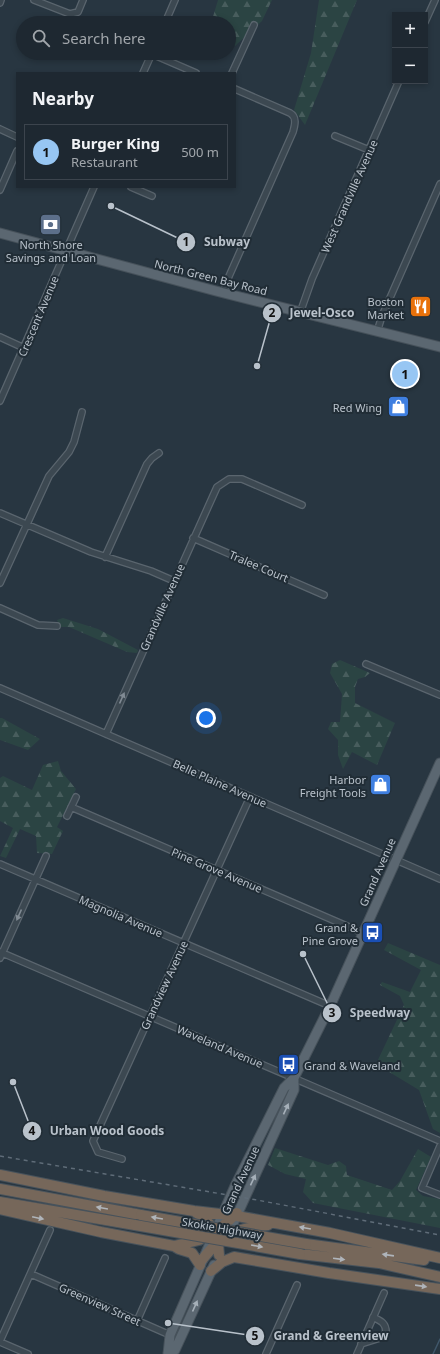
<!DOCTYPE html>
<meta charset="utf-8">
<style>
body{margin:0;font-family:"Noto Sans",sans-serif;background:#263039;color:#f1f3f6}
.controls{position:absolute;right:12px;top:12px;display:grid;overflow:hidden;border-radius:0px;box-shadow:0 2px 6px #0003}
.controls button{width:36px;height:36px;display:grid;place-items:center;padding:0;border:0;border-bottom:1px solid #3c444d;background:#1e2831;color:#f1f3f6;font:20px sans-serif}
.you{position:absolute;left:206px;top:718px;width:14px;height:14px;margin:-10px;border:3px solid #fff;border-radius:50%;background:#1a73e8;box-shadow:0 0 0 6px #1a73e833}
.badge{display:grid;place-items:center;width:26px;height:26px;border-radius:50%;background:#97c6f3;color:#111;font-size:13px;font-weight:700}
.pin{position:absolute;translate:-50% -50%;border:2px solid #fff;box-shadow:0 1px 4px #0006}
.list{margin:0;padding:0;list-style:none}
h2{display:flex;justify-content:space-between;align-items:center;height:52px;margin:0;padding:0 16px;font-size:17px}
h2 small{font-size:13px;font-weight:400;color:#a1a6ab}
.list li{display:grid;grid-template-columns:26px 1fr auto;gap:12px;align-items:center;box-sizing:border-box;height:56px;margin:0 8px 8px;padding:0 8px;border:1px solid #3c444d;border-radius:0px}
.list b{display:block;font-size:15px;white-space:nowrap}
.list p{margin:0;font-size:13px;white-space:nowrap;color:#a1a6ab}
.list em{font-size:13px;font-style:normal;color:#a1a6ab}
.icon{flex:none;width:22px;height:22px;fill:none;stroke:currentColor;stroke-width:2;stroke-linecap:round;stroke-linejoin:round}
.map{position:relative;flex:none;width:440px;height:1354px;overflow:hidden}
.search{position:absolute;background:#1e2831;box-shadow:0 2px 6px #0003;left:16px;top:16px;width:220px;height:44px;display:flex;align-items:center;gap:10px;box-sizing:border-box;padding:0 14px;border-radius:22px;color:#a1a6ab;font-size:15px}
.panel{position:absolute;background:#1e2831;box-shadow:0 2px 6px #0003;left:16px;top:72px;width:220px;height:116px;border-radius:0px}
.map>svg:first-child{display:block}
.forest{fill:url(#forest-firs)}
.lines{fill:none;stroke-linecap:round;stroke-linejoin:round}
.stream{stroke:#3f5669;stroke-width:1.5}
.street-casing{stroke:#5a656e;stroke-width:8}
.primary-casing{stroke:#46515a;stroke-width:11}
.highway-casing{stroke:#47525b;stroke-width:12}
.street{stroke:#3c4851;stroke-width:5.5}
.primary{stroke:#5b6771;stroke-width:9}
.highway{stroke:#76675a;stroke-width:10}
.rail{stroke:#5f6c78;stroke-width:1.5;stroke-dasharray:4 4;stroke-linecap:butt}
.highway-bridge-casing{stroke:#47525b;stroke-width:12;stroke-linecap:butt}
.highway-bridge{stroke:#76675a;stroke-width:10}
.oneway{fill:#818b94}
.oneway2{fill:#a6b0b9}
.oneway3{fill:#afb4ba}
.labels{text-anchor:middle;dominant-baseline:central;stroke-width:4;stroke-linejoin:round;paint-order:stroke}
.street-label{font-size:11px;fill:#b9c2cb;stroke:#212d36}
.poi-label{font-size:11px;fill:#b9c2cb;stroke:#212d36;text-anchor:end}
.leader{fill:none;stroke:#b9c2cb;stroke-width:1.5}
.callout-dot{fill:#b9c2cb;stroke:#212d36;stroke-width:1.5}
.mark-label{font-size:12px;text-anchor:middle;font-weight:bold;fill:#111}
.callout-label{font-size:12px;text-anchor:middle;font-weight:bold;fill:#b9c2cb;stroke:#212d36;stroke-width:4;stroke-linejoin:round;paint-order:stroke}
</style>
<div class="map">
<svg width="440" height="1354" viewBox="0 0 440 1354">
<defs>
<pattern id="forest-firs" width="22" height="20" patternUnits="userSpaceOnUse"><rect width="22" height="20" fill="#2b4443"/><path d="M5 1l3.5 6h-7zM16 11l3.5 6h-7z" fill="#485d5d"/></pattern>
</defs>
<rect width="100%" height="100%" fill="#283641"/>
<path class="forest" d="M218,0H272L262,21L235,46L229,39V23H215L212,20Z
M319,0H357L305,125L294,110L311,53Z
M63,618L98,629L138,650L137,653L127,652L69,627H60L57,620Z
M340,660L370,673L365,677L358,679L355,687V703L395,723L377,765L352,752L343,769L338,755V740L328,729L331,722H340L342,694L330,673L332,664Z
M0,718H2L40,739L28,750L0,740Z
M58,761L61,771L76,789L57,827L63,831L52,854L37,853L36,836L20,829L6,858L0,856L13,828L0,821V778L3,776L32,790L43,765Z
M388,943L440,965V1133L433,1129L419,1090L376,1064L404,1005L400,996L380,985L382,982L410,992L421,970L384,950Z
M275,1148L328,1165L339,1161L346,1166L347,1175L392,1190L400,1181L418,1149L431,1157L416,1190L423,1196L440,1199V1228L313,1203L303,1192L306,1179L285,1174L268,1165Z"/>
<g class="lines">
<path class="stream" d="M433,1354L440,1339"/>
<defs>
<path id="street" d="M34,0L70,14L78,12L83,0
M0,3L1,0
M425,22L435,0
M165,23L175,0
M152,54L196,73
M143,73L152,53
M232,73L254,25
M0,129L17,137
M335,136L369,150
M131,187L152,196
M0,190L17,151
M224,293L226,283L293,132C295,125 297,117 290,113L235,89
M300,313L312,279L399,81
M377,332L382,316L440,184
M0,337L24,348
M0,401L94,187
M0,513L91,552L151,571L174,581
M193,538L324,595
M105,557L147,464L152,458L159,453
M0,583L49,476L69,452L74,442L82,412
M0,608L38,625L57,626
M366,664L440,695
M0,688L440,879
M106,734L217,487L229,479H242L302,505
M71,807L363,933
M67,816L76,797
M0,864L330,1006
M0,952L440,1141
M0,958L46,856
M440,1146L422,1188L440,1195
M122,1159L98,1152L93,1141L250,797
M31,1274L170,1335
M137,1321L165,1258
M0,1341L50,1230
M0,1342L28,1354
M361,1344L380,1338L386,1332C386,1323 381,1321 373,1317
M266,1354L297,1285
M357,1354L384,1293"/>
<path id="primary" d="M0,233L216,291L440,347
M227,1237L294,1090V1078
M168,1353L175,1350L214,1265
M168,1354L170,1335L235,1186L284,1088L294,1078L332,1002L440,763"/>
<path id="highway" d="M0,1175L104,1196L194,1211L237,1216L330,1233L440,1258
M0,1189L141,1215
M0,1202L135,1225
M0,1209L101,1232L174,1246L199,1240L224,1225L237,1213
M195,1212C213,1222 218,1236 219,1255
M306,1244L424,1260
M174,1246L179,1249L192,1253L200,1265
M300,1254L379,1263L440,1277
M202,1260C225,1231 233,1230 268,1225
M211,1271L222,1262L234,1257L329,1273L440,1289"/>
</defs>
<use href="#street" class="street-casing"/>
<use href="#primary" class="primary-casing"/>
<use href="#highway" class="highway-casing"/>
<use href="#street" class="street"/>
<use href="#primary" class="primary"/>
<use href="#highway" class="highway"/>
<path class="rail" d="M0,1156L257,1200L440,1235"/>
<defs>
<path id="highway-bridge" d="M141,1215L306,1244
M135,1225L300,1254"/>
</defs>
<use href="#highway-bridge" class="highway-bridge-casing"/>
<use href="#highway-bridge" class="highway-bridge"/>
</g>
<defs><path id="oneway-solid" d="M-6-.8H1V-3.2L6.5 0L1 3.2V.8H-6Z"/></defs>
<g class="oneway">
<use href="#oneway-solid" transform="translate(122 698) rotate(-66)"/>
<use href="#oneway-solid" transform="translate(19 915) rotate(114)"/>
</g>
<g class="oneway2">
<use href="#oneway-solid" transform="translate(286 1109) rotate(-65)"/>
<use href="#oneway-solid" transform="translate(253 1180) rotate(-65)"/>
<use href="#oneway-solid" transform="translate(195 1306) rotate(-66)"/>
</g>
<g class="oneway3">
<use href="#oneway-solid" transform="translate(102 1208) rotate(-170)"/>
<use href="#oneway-solid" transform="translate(38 1218) rotate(12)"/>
<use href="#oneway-solid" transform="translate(157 1218) rotate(-170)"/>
<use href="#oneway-solid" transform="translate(305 1228) rotate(-170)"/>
<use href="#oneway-solid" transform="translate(257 1246) rotate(10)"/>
<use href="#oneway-solid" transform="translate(388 1255) rotate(-172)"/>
<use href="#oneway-solid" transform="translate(339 1259) rotate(7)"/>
<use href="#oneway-solid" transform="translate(421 1286) rotate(8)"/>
</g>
<defs>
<symbol id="bank-square" viewBox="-11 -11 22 22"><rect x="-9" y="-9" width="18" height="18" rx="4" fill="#5c6f8a" stroke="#212d36"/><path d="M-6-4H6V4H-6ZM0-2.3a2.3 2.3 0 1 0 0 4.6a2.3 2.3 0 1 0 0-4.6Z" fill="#fff"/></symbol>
<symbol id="restaurant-square" viewBox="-11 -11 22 22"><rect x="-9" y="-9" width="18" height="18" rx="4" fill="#e8710a" stroke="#212d36"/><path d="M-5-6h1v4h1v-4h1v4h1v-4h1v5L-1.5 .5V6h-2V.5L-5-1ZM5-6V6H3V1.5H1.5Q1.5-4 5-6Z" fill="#fff"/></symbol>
<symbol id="shop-square" viewBox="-11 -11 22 22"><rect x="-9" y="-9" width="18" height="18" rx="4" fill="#3f7fe0" stroke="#212d36"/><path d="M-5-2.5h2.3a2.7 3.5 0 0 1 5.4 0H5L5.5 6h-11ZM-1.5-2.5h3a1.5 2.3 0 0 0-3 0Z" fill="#fff"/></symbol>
<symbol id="bus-square" viewBox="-11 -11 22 22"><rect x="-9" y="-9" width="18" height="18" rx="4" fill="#1a4fb4" stroke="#212d36"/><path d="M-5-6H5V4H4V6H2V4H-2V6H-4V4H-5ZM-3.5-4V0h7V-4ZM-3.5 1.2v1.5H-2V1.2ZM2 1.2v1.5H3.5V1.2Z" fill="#fff"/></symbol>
</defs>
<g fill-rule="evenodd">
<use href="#bank-square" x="38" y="212" width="25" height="25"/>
<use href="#restaurant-square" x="408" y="294" width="25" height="25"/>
<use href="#shop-square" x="386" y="394" width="25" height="25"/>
<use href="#shop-square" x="368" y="772" width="25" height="25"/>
<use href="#bus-square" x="360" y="920" width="25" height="25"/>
<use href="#bus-square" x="276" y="1052" width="25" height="25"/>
</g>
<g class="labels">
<g class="street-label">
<text transform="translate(349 196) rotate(-66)">West Grandville Avenue</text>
<text transform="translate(211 277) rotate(14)">North Green Bay Road</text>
<text transform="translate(38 316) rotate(-67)">Crescent Avenue</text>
<text transform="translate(259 566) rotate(23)">Tralee Court</text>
<text transform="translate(162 607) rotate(-66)">Grandville Avenue</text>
<text transform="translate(220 783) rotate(24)">Belle Plaine Avenue</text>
<text transform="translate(217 870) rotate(23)">Pine Grove Avenue</text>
<text transform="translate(377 872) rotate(-66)">Grand Avenue</text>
<text transform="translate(121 916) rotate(23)">Magnolia Avenue</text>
<text transform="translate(164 985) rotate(-65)">Grandview Avenue</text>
<text transform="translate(220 1046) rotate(23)">Waveland Avenue</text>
<text transform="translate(240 1180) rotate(-65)">Grand Avenue</text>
<text transform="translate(222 1228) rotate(10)">Skokie Highway</text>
<text transform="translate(100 1304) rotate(24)">Greenview Street</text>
</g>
<g class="poi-label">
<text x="51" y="244" text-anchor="middle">North Shore<tspan x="51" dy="13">Savings and Loan</tspan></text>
<text x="404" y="301">Boston<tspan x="404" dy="13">Market</tspan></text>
<text x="382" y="407">Red Wing</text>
<text x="366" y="779">Harbor<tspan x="366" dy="13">Freight Tools</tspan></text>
<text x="358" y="927">Grand &amp;<tspan x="358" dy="13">Pine Grove</tspan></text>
<text x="304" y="1065" text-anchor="start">Grand &amp; Waveland</text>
</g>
</g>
<path class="leader" d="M111 206L186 242M257 366L272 313M303 954L332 1013M13 1082L32 1131M168 1323L255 1336"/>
<g class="callout-dot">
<circle cx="111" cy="206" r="4"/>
<circle cx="257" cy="366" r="4"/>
<circle cx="303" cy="954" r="4"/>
<circle cx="13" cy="1082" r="4"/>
<circle cx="168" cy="1323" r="4"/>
<circle cx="186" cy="242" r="10"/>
<circle cx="272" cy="313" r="10"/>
<circle cx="332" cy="1013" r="10"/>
<circle cx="32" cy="1131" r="10"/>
<circle cx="255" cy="1336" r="10"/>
</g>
<g class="mark-label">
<text x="186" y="246">1</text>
<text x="272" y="317">2</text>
<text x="332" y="1017">3</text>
<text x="32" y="1135">4</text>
<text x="255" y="1340">5</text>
</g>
<g class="callout-label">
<text x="227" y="246">Subway</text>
<text x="322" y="317">Jewel-Osco</text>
<text x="380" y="1017">Speedway</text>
<text x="107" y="1135">Urban Wood Goods</text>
<text x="331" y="1340">Grand &amp; Greenview</text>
</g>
</svg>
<div class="controls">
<button>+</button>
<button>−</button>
</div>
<div class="you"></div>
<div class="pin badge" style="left:405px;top:374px">1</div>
<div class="search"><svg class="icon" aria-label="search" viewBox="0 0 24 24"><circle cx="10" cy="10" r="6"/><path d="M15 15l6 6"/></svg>Search here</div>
<section class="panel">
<h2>Nearby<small></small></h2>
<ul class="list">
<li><span class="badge">1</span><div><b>Burger King</b><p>Restaurant</p></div><em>500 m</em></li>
</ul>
</section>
</div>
